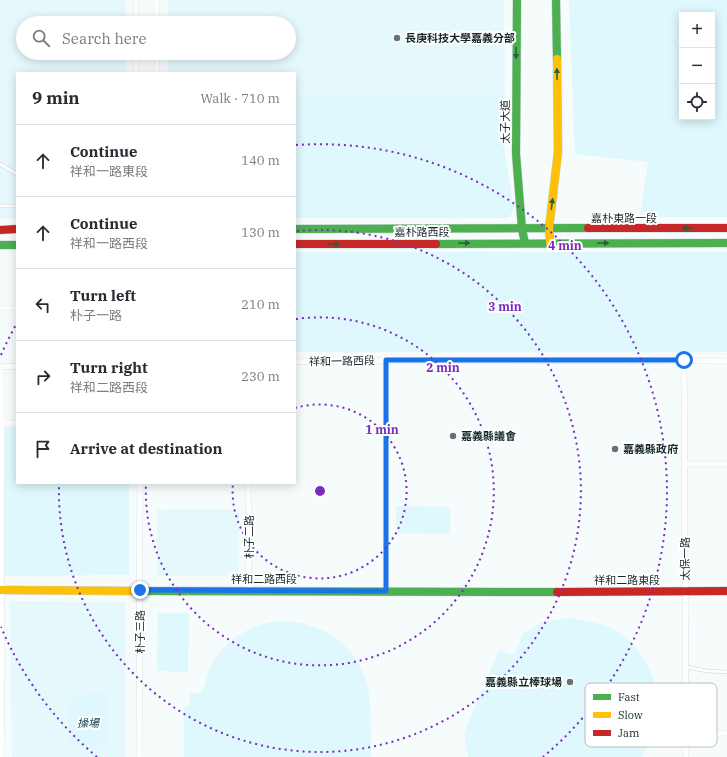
<!DOCTYPE html>
<meta charset="utf-8">
<style>
body{margin:0;font-family:"IBM Plex Serif","Noto Sans TC",serif;background:#f7f7f7;color:#2b2b33}
.controls{position:absolute;right:12px;top:12px;display:grid;overflow:hidden;border-radius:0px;box-shadow:0 2px 10px #0003}
.controls button{width:36px;height:36px;display:grid;place-items:center;padding:0;border:0;border-bottom:1px solid #e1e1e2;background:#fff;color:#2b2b33;font:20px sans-serif}
.stop{position:absolute;width:12px;height:12px;margin:-9px;border:3px solid #1a73e8;border-radius:50%;background:#fff}
.stop.end{background:#1a73e8;border-color:#fff;box-shadow:0 1px 4px #0008}
.list{margin:0;padding:0;list-style:none}
h2{display:flex;justify-content:space-between;align-items:center;height:52px;margin:0;padding:0 16px;font-size:17px}
h2 small{font-size:13px;font-weight:400;color:#7c7c81}
.list li{display:grid;grid-template-columns:26px 1fr auto;gap:12px;align-items:center;box-sizing:border-box;height:72px;padding:0 16px;border-top:1px solid #e1e1e2}
.list b{display:block;font-size:15px;white-space:nowrap}
.list p{margin:0;font-size:13px;white-space:nowrap;color:#7c7c81}
.list em{font-size:13px;font-style:normal;color:#7c7c81}
.icon{flex:none;width:22px;height:22px;fill:none;stroke:currentColor;stroke-width:2;stroke-linecap:round;stroke-linejoin:round}
.map{position:relative;flex:none;width:727px;height:757px;overflow:hidden}
.search{position:absolute;background:#fff;box-shadow:0 2px 10px #0003;left:16px;top:16px;width:280px;height:44px;display:flex;align-items:center;gap:10px;box-sizing:border-box;padding:0 14px;border-radius:22px;color:#7c7c81;font-size:15px}
.panel{position:absolute;background:#fff;box-shadow:0 2px 10px #0003;left:16px;top:72px;width:280px;height:412px;border-radius:0px}
.map>svg:first-child{display:block}
.built{fill:#e5f9fd}
.green{fill:#def8fd;fill-rule:evenodd}
.lines{fill:none;stroke-linecap:round;stroke-linejoin:round}
.lane-casing{stroke:#cad4d6;stroke-width:4}
.street-casing{stroke:#cad4d6;stroke-width:6}
.fast-casing{stroke:#cad4d6;stroke-width:9}
.slow-casing{stroke:#cad4d6;stroke-width:9}
.jam-casing{stroke:#cad4d6;stroke-width:9}
.lane{stroke:#fefeff;stroke-width:3}
.street{stroke:#fefeff;stroke-width:5.5}
.fast{stroke:#4caf50;stroke-width:8}
.slow{stroke:#ffc107;stroke-width:8}
.jam{stroke:#c62828;stroke-width:8}
.oneway{fill:#2d5f3a}
.route{stroke:#1a73e8;stroke-width:5}
.ring{fill:none;stroke:#7b2cbf;stroke-width:2;stroke-dasharray:2 4}
.poi-dot{fill:#667275;stroke:#fff;stroke-width:1.5}
.labels{text-anchor:middle;dominant-baseline:central;stroke-width:4;stroke-linejoin:round;paint-order:stroke}
.poi-label{font-size:11px;font-weight:bold;fill:#18292c;stroke:#fff;text-anchor:start}
.street-label{font-size:11px;fill:#18292c;stroke:#fff}
.park-label{font-size:11px;font-style:italic;fill:#104750;stroke:#fff}
.key{fill:#fff;stroke:#babfc0;stroke-width:1}
.key-label{font-size:11px;fill:#18292c}
.centre{fill:#7b2cbf;stroke:#fff;stroke-width:2}
.ring-label{font-size:12px;text-anchor:middle;font-weight:bold;fill:#7b2cbf;stroke:#fff;stroke-width:4;stroke-linejoin:round;paint-order:stroke}
</style>
<div class="map">
<svg width="727" height="757" viewBox="0 0 727 757">
<rect width="100%" height="100%" fill="#f6fbfc"/>
<path class="built" d="M0,0H126V23H23V53H126V73H17V218L0,219Z
M168,0H504L505,94L295,97V73H168V53H289V23H168Z
M239,509V574L236,576H157V510Z
M10,601L125,602V757H12Z"/>
<path class="green" d="M569,0H727V217H640L648,162L575,154ZM682,15H712V117H682Z
M505,94L504,149L514,208L509,218H295V97Z
M295,252H727V352H295Z
M5,427H17V483H129V575L4,576Z
M396,506L450,507V534L397,533Z
M158,613H189L188,672L157,671Z
M570,618C588,621 604,623 619,633C644,649 662,686 658,715C656,729 650,742 643,755L641,757H468L464,733L499,650L515,655L522,635L542,622Z
M278,621C321,620 360,646 368,689C372,711 370,735 371,757H184V706H190V693H201C205,686 206,677 209,669C222,642 248,625 278,621Z
M88,693H108V746L69,745L68,700Z"/>
<g class="lines">
<defs>
<path id="lane" d="M0,164L17,174
M0,206H17
M686,667L707,671L727,672"/>
<path id="street" d="M136,0V23
M157,23V0
M136,53V73
M157,73V53
M0,308H17
M684,360L686,757
M295,362L386,360L727,361
M0,367L17,366
M1,367L2,665L1,757
M1,423H17
M685,464H727
M248,483L249,590
M386,591V360
M686,734L727,733
M139,757L140,483"/>
<path id="fast" d="M517,0L516,154L522,229L525,243
M556,0L557,59
M295,229L588,228
M436,244L727,243
M0,245H17
M143,591L557,592"/>
<path id="slow" d="M550,243L549,229L558,152L557,59
M0,590L143,591"/>
<path id="jam" d="M588,228H727
M0,230L17,229
M295,244H436
M557,592L727,591"/>
</defs>
<use href="#lane" class="lane-casing"/>
<use href="#street" class="street-casing"/>
<use href="#fast" class="fast-casing"/>
<use href="#slow" class="slow-casing"/>
<use href="#jam" class="jam-casing"/>
<use href="#lane" class="lane"/>
<use href="#street" class="street"/>
<use href="#fast" class="fast"/>
<use href="#slow" class="slow"/>
<use href="#jam" class="jam"/>
</g>
<defs><path id="oneway-solid" d="M-6-.8H1V-3.2L6.5 0L1 3.2V.8H-6Z"/></defs>
<g class="oneway">
<use href="#oneway-solid" transform="translate(516 53) rotate(90)"/>
<use href="#oneway-solid" transform="translate(557 74) rotate(-91)"/>
<use href="#oneway-solid" transform="translate(552 204) rotate(-83)"/>
<use href="#oneway-solid" transform="translate(688 228) rotate(180)"/>
<use href="#oneway-solid" transform="translate(464 243)"/>
<use href="#oneway-solid" transform="translate(603 243)"/>
<use href="#oneway-solid" transform="translate(334 244)"/>
</g>
<g class="lines">
<path class="route" d="M140,590L386,591V360H684"/>
</g>
<g class="ring">
<path d="M295 408A87 87 0 1 1 233 483"/>
<path d="M296 319A174 174 0 1 1 146 483"/>
<path d="M297 231A261 261 0 1 1 59 484"/>
<path d="M97 757A347 347 0 0 1 1 627M1 355A347 347 0 0 1 17 323M296 145A347 347 0 0 1 543 757"/>
</g>
<g class="poi-dot">
<circle cx="397" cy="38" r="4"/>
<circle cx="453" cy="436" r="4"/>
<circle cx="615" cy="449" r="4"/>
<circle cx="570" cy="682" r="4"/>
</g>
<g class="labels">
<g class="poi-label">
<text x="405" y="38">長庚科技大學嘉義分部</text>
<text x="461" y="436">嘉義縣議會</text>
<text x="623" y="449">嘉義縣政府</text>
<text x="562" y="682" text-anchor="end">嘉義縣立棒球場</text>
</g>
<g class="street-label">
<text transform="translate(505 122) rotate(-90)">太子大道</text>
<text x="624" y="218">嘉朴東路一段</text>
<text x="422" y="232">嘉朴路西段</text>
<text transform="translate(342 361) rotate(-1)">祥和一路西段</text>
<text transform="translate(249 537) rotate(-90)">朴子二路</text>
<text transform="translate(685 559) rotate(-90)">太保一路</text>
<text x="264" y="579">祥和二路西段</text>
<text x="627" y="580">祥和二路東段</text>
<text transform="translate(140 632) rotate(-90)">朴子三路</text>
</g>
<g class="park-label">
<text x="88" y="723">操場</text>
</g>
</g>
<rect x="585" y="683" width="132" height="64" rx="6" class="key"/>
<rect x="593" y="694" width="18" height="6" fill="#4caf50"/>
<rect x="593" y="712" width="18" height="6" fill="#ffc107"/>
<rect x="593" y="730" width="18" height="6" fill="#c62828"/>
<g class="key-label">
<text x="618" y="701">Fast</text>
<text x="618" y="719">Slow</text>
<text x="618" y="737">Jam</text>
</g>
<circle cx="320" cy="491" r="6" class="centre"/>
<g class="ring-label">
<text x="565" y="250">4 min</text>
<text x="505" y="311">3 min</text>
<text x="443" y="372">2 min</text>
<text x="382" y="434">1 min</text>
</g>
</svg>
<div class="controls">
<button>+</button>
<button>−</button>
<button><svg class="icon" aria-label="locate" viewBox="0 0 24 24"><circle cx="12" cy="12" r="6"/><path d="M12 2v4M12 18v4M2 12h4M18 12h4"/></svg></button>
</div>
<div class="stop" style="left:684px;top:360px"></div>
<div class="stop end" style="left:140px;top:590px"></div>
<div class="search"><svg class="icon" aria-label="search" viewBox="0 0 24 24"><circle cx="10" cy="10" r="6"/><path d="M15 15l6 6"/></svg>Search here</div>
<section class="panel">
<h2>9 min<small>Walk · 710 m</small></h2>
<ul class="list">
<li><svg class="icon" aria-label="ahead" viewBox="0 0 24 24"><path d="M12 20V5M6 11l6-6 6 6"/></svg><div><b>Continue</b><p>祥和一路東段</p></div><em>140 m</em></li>
<li><svg class="icon" aria-label="ahead" viewBox="0 0 24 24"><path d="M12 20V5M6 11l6-6 6 6"/></svg><div><b>Continue</b><p>祥和一路西段</p></div><em>130 m</em></li>
<li><svg class="icon" aria-label="left" viewBox="0 0 24 24"><path d="M17 20v-9H6M10 6l-5 5 5 5"/></svg><div><b>Turn left</b><p>朴子一路</p></div><em>210 m</em></li>
<li><svg class="icon" aria-label="right" viewBox="0 0 24 24"><path d="M7 20v-9h11M14 6l5 5-5 5"/></svg><div><b>Turn right</b><p>祥和二路西段</p></div><em>230 m</em></li>
<li><svg class="icon" aria-label="arrive" viewBox="0 0 24 24"><path d="M6 21V4h12l-3 4 3 4H6"/></svg><div><b>Arrive at destination</b></div></li>
</ul>
</section>
</div>
